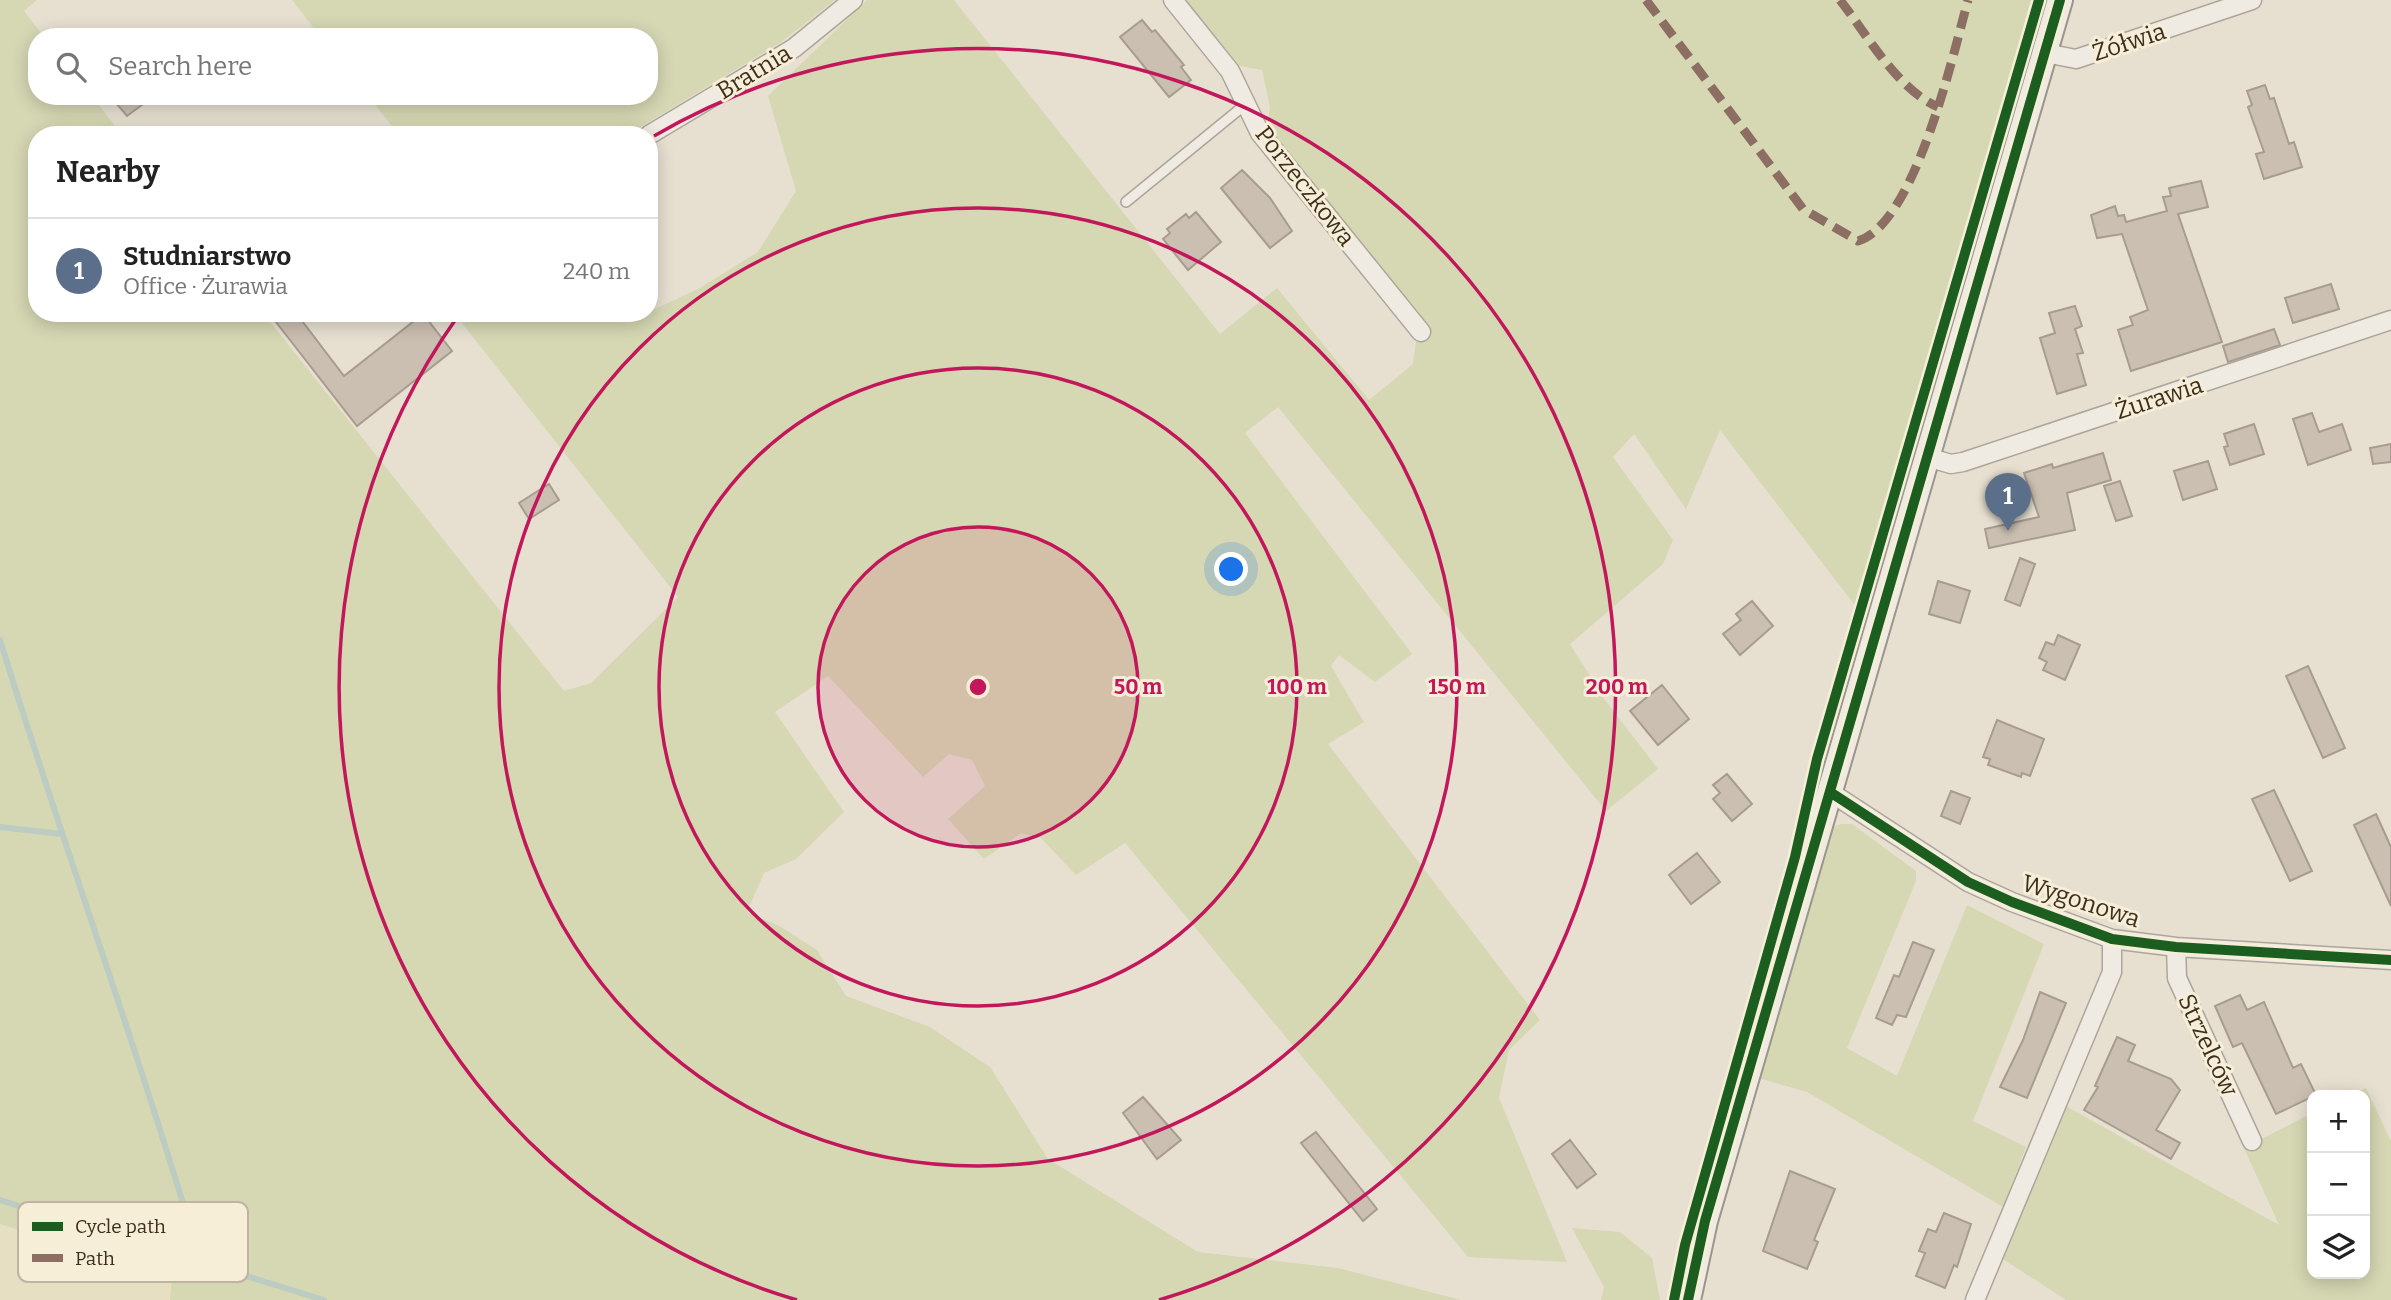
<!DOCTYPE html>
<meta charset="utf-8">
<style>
body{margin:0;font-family:Bitter,serif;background:#f2f2f2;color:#222}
.controls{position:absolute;right:21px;bottom:21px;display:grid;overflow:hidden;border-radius:14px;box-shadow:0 4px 18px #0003}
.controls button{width:63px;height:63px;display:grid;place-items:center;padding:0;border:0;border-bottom:2px solid #e0e0e0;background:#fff;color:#222;font:35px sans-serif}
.you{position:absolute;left:1232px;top:570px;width:24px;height:24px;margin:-18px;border:5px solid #fff;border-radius:50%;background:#1a73e8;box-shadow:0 0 0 10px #1a73e833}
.badge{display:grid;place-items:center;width:46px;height:46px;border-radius:50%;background:#0f766e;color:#fff;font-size:23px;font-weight:700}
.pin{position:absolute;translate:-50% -58px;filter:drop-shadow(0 2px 4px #0008)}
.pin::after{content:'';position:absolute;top:37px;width:24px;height:21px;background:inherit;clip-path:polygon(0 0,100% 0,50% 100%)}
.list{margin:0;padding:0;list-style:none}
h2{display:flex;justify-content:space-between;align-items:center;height:91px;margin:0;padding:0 28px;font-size:30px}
h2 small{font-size:23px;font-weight:400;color:#767676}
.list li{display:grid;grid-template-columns:46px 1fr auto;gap:21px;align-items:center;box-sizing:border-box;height:105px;padding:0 28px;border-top:2px solid #e0e0e0}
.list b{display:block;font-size:26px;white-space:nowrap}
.list p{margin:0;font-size:23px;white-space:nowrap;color:#767676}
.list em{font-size:23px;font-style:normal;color:#767676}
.icon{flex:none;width:38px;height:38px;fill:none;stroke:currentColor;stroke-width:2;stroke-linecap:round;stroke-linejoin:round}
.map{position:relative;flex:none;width:2391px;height:1300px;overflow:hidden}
.search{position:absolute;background:#fff;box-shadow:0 4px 18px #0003;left:28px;top:28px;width:630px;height:77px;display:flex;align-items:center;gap:18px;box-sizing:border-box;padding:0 24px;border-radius:28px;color:#767676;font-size:26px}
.panel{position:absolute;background:#fff;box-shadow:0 4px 18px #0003;left:28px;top:126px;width:630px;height:196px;border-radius:28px}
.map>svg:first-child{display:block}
.farmland{fill:#e6dfc2}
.green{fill:#d6d7b3}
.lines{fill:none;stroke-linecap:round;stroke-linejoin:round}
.stream{stroke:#bcccc2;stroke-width:6}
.building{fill:#cbbfb2;stroke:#a89c90;stroke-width:2}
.lane-casing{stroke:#ada599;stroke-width:12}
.street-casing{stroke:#ada599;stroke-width:21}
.secondary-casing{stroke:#9c958a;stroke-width:28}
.lane{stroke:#efebe3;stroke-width:9}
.street{stroke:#efebe3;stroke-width:18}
.secondary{stroke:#efebe3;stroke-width:24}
.quiet{stroke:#8d6e63;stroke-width:9;stroke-dasharray:18 9;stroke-linecap:butt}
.cycleway-casing{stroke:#f7eed8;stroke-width:15}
.cycleway{stroke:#1b5e20;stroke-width:10}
.ring{fill:none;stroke:#c2185b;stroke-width:3.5}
.labels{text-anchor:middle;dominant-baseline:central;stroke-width:6;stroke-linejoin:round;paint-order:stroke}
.street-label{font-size:24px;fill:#3d2e20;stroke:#f7eed8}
.key{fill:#f7eed8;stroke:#bfb4a1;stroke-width:2}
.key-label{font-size:19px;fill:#3d2e20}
.centre{fill:#c2185b;stroke:#f7eed8;stroke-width:3.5}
.ring-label{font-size:21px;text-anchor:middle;font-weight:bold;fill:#c2185b;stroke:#f7eed8;stroke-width:6;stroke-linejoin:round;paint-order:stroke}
</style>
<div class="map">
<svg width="2391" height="1300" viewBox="0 0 2391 1300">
<rect width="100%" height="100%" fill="#e7e0d1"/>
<path class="farmland" d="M0,1224L173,1278L170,1300H0Z"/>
<path class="green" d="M0,0H37L24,11L44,37H37V96H92L122,135H37V313H263L564,691L591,683L678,597L454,313H637L640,316L698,289L758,252L796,191L768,96L867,0H954L1220,334L1277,288L1369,400L1413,364L1416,342L1430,329L1267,129L1270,107L1262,70L1240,66L1185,0H2031L1857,608L1720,430L1686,509L1634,434L1613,457L1673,540L1663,564L1570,644L1605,700L1658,769L1606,811L1278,407L1245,433L1412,654L1375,682L1339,655L1331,666L1364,722L1328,744L1540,1020L1509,1050L1499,1098L1567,1262L1468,1257L1125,843L1076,875L1041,838L1021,833L984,859L948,819L985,786L972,760L949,754L923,777L828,676L775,712L844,812L796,859L764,873L747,912L781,927L817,950L846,996L930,1027L990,1067L1048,1159L1198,1252L1338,1268L1461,1300H170L172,1278L0,1224Z
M292,0H835L780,43L627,135H399L368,96H649V37H321Z
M1841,824H1852L1916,871V881L1847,1048L1897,1076L1967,905L2044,944L1973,1121L2026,1147L2003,1207L1807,1092L1758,1078L1829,835L1833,827Z
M2366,1088L2391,1141V1300H2066L2003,1259L2064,1105L2279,1225L2244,1148L2312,1113V1274H2365V1095H2350Z
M1572,1228L1620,1232L1652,1258L1660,1300H1601L1604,1287Z"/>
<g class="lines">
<path class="stream" d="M0,640C64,848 139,1052 200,1260
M0,827L61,834
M0,1200L324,1300"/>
</g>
<path class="building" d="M1142,20L1152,32L1155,30L1184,65L1181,67L1191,80L1169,97L1120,37Z
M2265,85L2270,99L2274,98L2289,144L2294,142L2302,167L2264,179L2256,154L2264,152L2248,107L2252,105L2247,91Z
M110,96H154L127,116Z
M1242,170L1270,198L1292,231L1270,248L1221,188Z
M2201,181L2208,207L2178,214L2222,342L2131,371L2118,330L2133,325L2130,317L2148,310L2122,234L2097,238L2091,215L2115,206L2118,216L2124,215L2126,222L2167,211L2163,197L2171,196L2169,188Z
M1196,212L1221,242L1188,270L1163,239L1170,233L1167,229L1186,214L1189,218Z
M2331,284L2339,309L2293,323L2285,298Z
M2075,306L2082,326L2075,329L2083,353L2077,354L2086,385L2057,394L2040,338L2055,333L2049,313Z
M269,313H296L344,376L423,314L452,351L357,426Z
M2274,329L2280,345L2228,362L2223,346Z
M2312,413L2319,432L2342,424L2351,450L2308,465L2293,419Z
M2254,424L2264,454L2230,465L2224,447L2228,446L2224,434Z
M2391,444V462L2373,464L2370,448Z
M2103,453L2111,480L2067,493L2075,530L1989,548L1985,529L2039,517L2024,473L2052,464L2053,468Z
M2208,461L2217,489L2183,500L2174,471Z
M2120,481L2132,516L2116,521L2104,486Z
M549,484L559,500L529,519L519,503Z
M2020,558L2035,564L2020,606L2005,600Z
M1938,581L1970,591L1960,623L1929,614Z
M1752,601L1773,626L1740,655L1723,634L1741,620L1736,614Z
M2058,635L2080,645L2065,680L2043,670L2047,662L2039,658L2046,642L2054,645Z
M2308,666L2345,748L2323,758L2286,676Z
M1662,685L1689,719L1658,745L1630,711Z
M1997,720L2044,739L2030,776L2022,773L2021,777L1988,765L1990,759L1983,757Z
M1727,774L1752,804L1732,821L1713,799L1720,793L1713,785Z
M2274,790L2312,871L2290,881L2252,799Z
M1951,791L1970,798L1960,824L1941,816Z
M2376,814L2391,847V906L2354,825Z
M1697,853L1720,882L1691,904L1669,875Z
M1913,942L1934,950L1906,1017L1897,1015L1892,1025L1876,1018L1894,975L1899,977Z
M2040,992L2066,1003L2027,1098L2000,1087L2023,1040Z
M2240,995L2247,1010L2264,1002L2293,1068L2301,1064L2316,1095L2276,1114L2242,1043L2233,1047L2215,1006Z
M2117,1037L2135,1045L2128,1061L2171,1079L2180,1090L2156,1130L2180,1143L2171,1159L2084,1110L2098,1087L2095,1086Z
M1143,1097L1181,1140L1157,1159L1123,1113Z
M1316,1132L1377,1209L1363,1221L1301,1143Z
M1570,1140L1596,1174L1577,1188L1552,1154Z
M1790,1171L1835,1189L1814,1240L1818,1242L1807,1269L1763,1251Z
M1944,1213L1971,1224L1957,1267L1954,1265L1945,1288L1916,1276L1925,1253L1919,1251L1928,1229L1936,1232Z"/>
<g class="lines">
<defs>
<path id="lane" d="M1126,202L1246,104"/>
<path id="street" d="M1173,0L1230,71L1260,133L1421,332
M2045,53L2076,59L2252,0
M649,135L794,48L853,0
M1927,457L1951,464L1963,462L2391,320
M1830,792L1968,882L2012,902L2112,939L2176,947L2391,960
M2176,947L2177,978L2252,1141
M1975,1300L2112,972V939"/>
<path id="secondary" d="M1688,1300L1705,1221L2060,0"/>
</defs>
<use href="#lane" class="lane-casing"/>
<use href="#street" class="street-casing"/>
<use href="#secondary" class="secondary-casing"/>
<use href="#lane" class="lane"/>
<use href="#street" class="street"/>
<use href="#secondary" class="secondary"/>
<path class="quiet" d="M1646,0L1803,209L1858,241C1915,224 1953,55 1968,0
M1840,0C1868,36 1896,88 1938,107"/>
<defs>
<path id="cycleway" d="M1830,792L1968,882L2012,902L2112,939L2176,947L2391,960
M1674,1300L1685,1245L1795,857L1817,759L2039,0
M1688,1300L1705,1221L2060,0"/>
</defs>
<use href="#cycleway" class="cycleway-casing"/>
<use href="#cycleway" class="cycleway"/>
</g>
<circle cx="978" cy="687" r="160" fill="#c2185b" fill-opacity=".12"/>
<g class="ring">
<circle cx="978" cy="687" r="160"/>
<circle cx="978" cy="687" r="319"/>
<circle cx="978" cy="687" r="479"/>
<path d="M797 1300A639 639 0 0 1 458 316M654 136A639 639 0 1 1 1159 1300"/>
</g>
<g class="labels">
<g class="street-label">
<text transform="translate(2129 42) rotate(-18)">Żółwia</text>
<text transform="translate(754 72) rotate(-31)">Bratnia</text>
<text transform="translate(1305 186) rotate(52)">Porzeczkowa</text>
<text transform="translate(2159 398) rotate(-18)">Żurawia</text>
<text transform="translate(2081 901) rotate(18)">Wygonowa</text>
<text transform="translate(2208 1045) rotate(65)">Strzelców</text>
</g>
</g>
<rect x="18" y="1202" width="230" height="80" rx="10" class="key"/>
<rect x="32" y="1222" width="31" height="9" fill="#1b5e20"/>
<rect x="32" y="1254" width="31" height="8" fill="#8d6e63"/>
<g class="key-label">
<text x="75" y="1233">Cycle path</text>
<text x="75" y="1265">Path</text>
</g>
<circle cx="978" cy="687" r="10" class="centre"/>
<g class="ring-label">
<text x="1138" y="694">50 m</text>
<text x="1297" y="694">100 m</text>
<text x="1457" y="694">150 m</text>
<text x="1617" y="694">200 m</text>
</g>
</svg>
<div class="controls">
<button>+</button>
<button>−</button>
<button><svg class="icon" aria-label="layers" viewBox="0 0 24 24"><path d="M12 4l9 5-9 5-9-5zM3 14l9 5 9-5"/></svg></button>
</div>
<div class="you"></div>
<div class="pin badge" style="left:2008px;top:531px;background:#5c6f8a">1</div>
<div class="search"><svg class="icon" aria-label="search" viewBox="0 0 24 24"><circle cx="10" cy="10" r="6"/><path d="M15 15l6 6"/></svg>Search here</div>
<section class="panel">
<h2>Nearby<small></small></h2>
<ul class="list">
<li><span class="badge" style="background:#5c6f8a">1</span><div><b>Studniarstwo</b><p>Office · Żurawia</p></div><em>240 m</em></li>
</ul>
</section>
</div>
